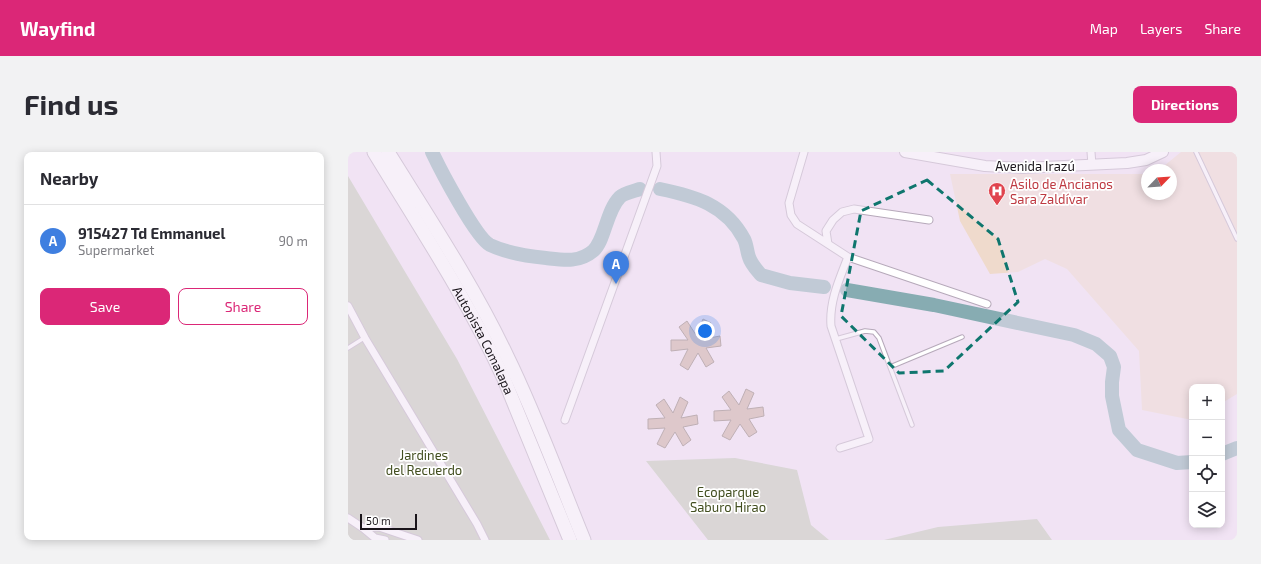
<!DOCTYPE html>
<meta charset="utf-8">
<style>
body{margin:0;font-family:"Exo 2",sans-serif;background:#f2f2f3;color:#2b2b33}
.controls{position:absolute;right:12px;bottom:12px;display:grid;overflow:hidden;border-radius:8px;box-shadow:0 2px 10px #0003}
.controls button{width:36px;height:36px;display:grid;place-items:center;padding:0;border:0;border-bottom:1px solid #e1e1e2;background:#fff;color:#2b2b33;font:20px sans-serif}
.compass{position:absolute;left:793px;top:12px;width:36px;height:36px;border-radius:50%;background:#fff;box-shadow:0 2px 10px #0003;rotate:65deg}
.scale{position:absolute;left:12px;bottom:10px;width:57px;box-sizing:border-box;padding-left:4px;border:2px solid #1a151b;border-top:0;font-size:11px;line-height:14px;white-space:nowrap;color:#1a151b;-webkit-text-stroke:3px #fff;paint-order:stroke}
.you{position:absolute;left:357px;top:179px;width:14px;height:14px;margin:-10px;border:3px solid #fff;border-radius:50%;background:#1a73e8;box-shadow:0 0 0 6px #1a73e833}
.badge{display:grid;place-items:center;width:26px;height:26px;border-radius:50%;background:#db2777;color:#fff;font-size:13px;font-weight:700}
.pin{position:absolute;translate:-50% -33px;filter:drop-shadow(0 1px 2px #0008)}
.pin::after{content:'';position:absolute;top:21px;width:14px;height:12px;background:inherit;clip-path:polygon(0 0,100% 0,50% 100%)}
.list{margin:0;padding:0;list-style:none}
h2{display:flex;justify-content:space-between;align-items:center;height:52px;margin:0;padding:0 16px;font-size:17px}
h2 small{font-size:13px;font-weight:400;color:#7c7c81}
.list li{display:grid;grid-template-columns:26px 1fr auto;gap:12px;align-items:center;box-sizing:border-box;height:72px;padding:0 16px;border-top:1px solid #e1e1e2}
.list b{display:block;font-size:15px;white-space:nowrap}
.list p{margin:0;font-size:13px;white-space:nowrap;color:#7c7c81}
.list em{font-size:13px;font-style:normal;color:#7c7c81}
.actions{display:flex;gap:8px;padding:12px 16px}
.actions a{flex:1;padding:9px 0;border:1px solid #db2777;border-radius:8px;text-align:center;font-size:14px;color:#db2777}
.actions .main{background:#db2777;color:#fff}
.icon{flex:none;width:22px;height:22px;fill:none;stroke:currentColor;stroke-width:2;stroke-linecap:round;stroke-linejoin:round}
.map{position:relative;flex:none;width:889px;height:388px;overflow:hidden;border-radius:8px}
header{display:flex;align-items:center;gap:24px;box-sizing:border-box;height:56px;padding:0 20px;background:#db2777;color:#fff}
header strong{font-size:19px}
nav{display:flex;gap:22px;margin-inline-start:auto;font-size:14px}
.intro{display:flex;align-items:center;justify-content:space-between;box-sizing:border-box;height:96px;padding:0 24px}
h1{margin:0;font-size:28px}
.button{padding:10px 18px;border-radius:8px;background:#db2777;color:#fff;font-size:14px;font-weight:700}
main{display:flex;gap:24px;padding:0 24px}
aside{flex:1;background:#fff;border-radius:8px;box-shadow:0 2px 10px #0003}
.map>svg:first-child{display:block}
.medical{fill:#efdacc}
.green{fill:#bec5b2}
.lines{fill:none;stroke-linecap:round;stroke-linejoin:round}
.river{stroke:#87acb2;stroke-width:14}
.building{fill:#c7a79a;stroke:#837068}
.lane-casing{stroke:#b6a9ba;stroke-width:5.5}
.street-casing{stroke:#b6a9ba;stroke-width:9}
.secondary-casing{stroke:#b6a9ba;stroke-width:12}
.highway-casing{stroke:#b6a9ba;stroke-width:15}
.lane{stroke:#fff;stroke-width:3.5}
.street{stroke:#fff;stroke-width:7}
.secondary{stroke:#fff;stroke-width:10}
.highway{stroke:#fff;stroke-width:13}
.marked{fill:none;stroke:#0f766e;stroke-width:3;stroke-dasharray:8 5;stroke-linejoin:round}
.labels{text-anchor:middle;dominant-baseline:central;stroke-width:3.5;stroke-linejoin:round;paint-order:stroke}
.street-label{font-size:13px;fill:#1a151b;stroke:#fff}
.health-label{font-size:13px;fill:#be3a42;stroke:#fff;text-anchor:start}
.park-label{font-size:13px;fill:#424e1f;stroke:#fff}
</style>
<header>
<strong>Wayfind</strong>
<nav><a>Map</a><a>Layers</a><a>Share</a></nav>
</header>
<div class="intro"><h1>Find us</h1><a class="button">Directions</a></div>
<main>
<aside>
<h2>Nearby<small></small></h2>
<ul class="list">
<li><span class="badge" style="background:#3f7fe0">A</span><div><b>915427 Td Emmanuel</b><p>Supermarket</p></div><em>90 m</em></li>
</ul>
<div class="actions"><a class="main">Save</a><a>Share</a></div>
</aside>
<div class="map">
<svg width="889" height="388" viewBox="0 0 889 388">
<rect width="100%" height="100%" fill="#f1e3f4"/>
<path class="medical" d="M833,0H889V242L874,251V235H844V268L794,258L791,199L719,117L697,107L670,120L642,122L612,69L602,22H799V42H823V18H811Z"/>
<path class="green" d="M0,24L109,207L202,388H0Z
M387,306L449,318L463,373L481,388H360L298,309Z
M689,367L704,388H536L590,375Z"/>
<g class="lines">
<path class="river" d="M84,0C92,17 128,86 142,93C159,101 179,104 198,106C215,108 231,111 245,99C257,89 258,59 272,45C276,41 286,39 292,37
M312,37C347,44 378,53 396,87C399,93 399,100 401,105C403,112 409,118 413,123L442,131L476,135
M499,138L586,153L726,183L748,192L762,204L766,215L764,230V244L771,278L789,298L829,311L844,310
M874,302L889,296"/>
</g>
<path class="building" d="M355,167L363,171L356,187L372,184L373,194L358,196L366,210L358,215L350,201L340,218L332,213L340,197L323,199V188H340L331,175L339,169L348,183Z
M398,237L406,241L399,257L415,255L416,264L401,267L409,280L401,285L392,272L382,288L374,284L383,268L366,269V259L383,258L374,245L381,239L391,253Z
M332,245L340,250L333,266L349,263L350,272L335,275L343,288L335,294L327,280L317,296L309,292L317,276L300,277V267L317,266L308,253L316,247L325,261Z"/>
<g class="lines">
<defs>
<path id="lane" d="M848,0L889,87
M488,187L517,179L526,180L531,186L564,273
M0,196L16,186
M542,215L614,185"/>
<path id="street" d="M456,0L441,51L443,63L449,72L500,105L639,152
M743,0L744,13
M480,92L478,79L485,68L494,60L506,57L581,68
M0,154L17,186L129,372L137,388
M217,268L309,14L308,0
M492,296L521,287L483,174C481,150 491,128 500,105
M0,366L15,376L27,386L37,388
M15,376L31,375L70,388"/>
<path id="secondary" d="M557,0L637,14L675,16L779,11L798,8L815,0"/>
<g id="highway">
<path id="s1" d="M26,0C71,74 120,148 156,227L222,388"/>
<path d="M40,0C81,66 126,134 159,204C188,263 211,327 236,388"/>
</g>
</defs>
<use href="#lane" class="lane-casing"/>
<use href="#street" class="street-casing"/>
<use href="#secondary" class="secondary-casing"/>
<use href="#highway" class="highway-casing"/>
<use href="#lane" class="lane"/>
<use href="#street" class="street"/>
<use href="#secondary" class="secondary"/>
<use href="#highway" class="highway"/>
</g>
<path d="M0 0H889V388H0ZM579,28L650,87L670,150L596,219L551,221L493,164L513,59Z" fill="#f1e3f4" fill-opacity=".55" fill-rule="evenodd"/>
<path class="marked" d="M579,28L650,87L670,150L596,219L551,221L493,164L513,59Z"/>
<defs>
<symbol id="hospital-pin" viewBox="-11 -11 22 30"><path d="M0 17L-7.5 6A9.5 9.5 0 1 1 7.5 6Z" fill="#e0444e" stroke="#fff"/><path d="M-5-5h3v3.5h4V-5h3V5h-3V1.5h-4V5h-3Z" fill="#fff"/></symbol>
</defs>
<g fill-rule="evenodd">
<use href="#hospital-pin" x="639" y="29" width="20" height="27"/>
</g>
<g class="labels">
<g class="street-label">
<text x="687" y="14">Avenida Irazú</text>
<text stroke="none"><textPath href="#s1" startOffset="218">Autopista Comalapa</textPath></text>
</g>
<g class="health-label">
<text x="662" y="32">Asilo de Ancianos<tspan x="662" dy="15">Sara Zaldívar</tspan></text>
</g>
<g class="park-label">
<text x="76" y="303">Jardines<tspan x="76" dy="15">del Recuerdo</tspan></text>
<text x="380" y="340">Ecoparque<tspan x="380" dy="15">Saburo Hirao</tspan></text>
</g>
</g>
</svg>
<div class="controls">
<button>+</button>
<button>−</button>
<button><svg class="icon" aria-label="locate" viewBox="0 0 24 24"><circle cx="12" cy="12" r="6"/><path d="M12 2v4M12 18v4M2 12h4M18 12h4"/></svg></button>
<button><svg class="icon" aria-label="layers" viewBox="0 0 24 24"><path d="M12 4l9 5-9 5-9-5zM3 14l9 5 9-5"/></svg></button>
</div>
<svg class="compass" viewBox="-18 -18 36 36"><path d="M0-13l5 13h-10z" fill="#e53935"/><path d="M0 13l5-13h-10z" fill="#7c7c81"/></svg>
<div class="scale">50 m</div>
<div class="you"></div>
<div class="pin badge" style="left:268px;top:132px;background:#3f7fe0">A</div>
</div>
</main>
